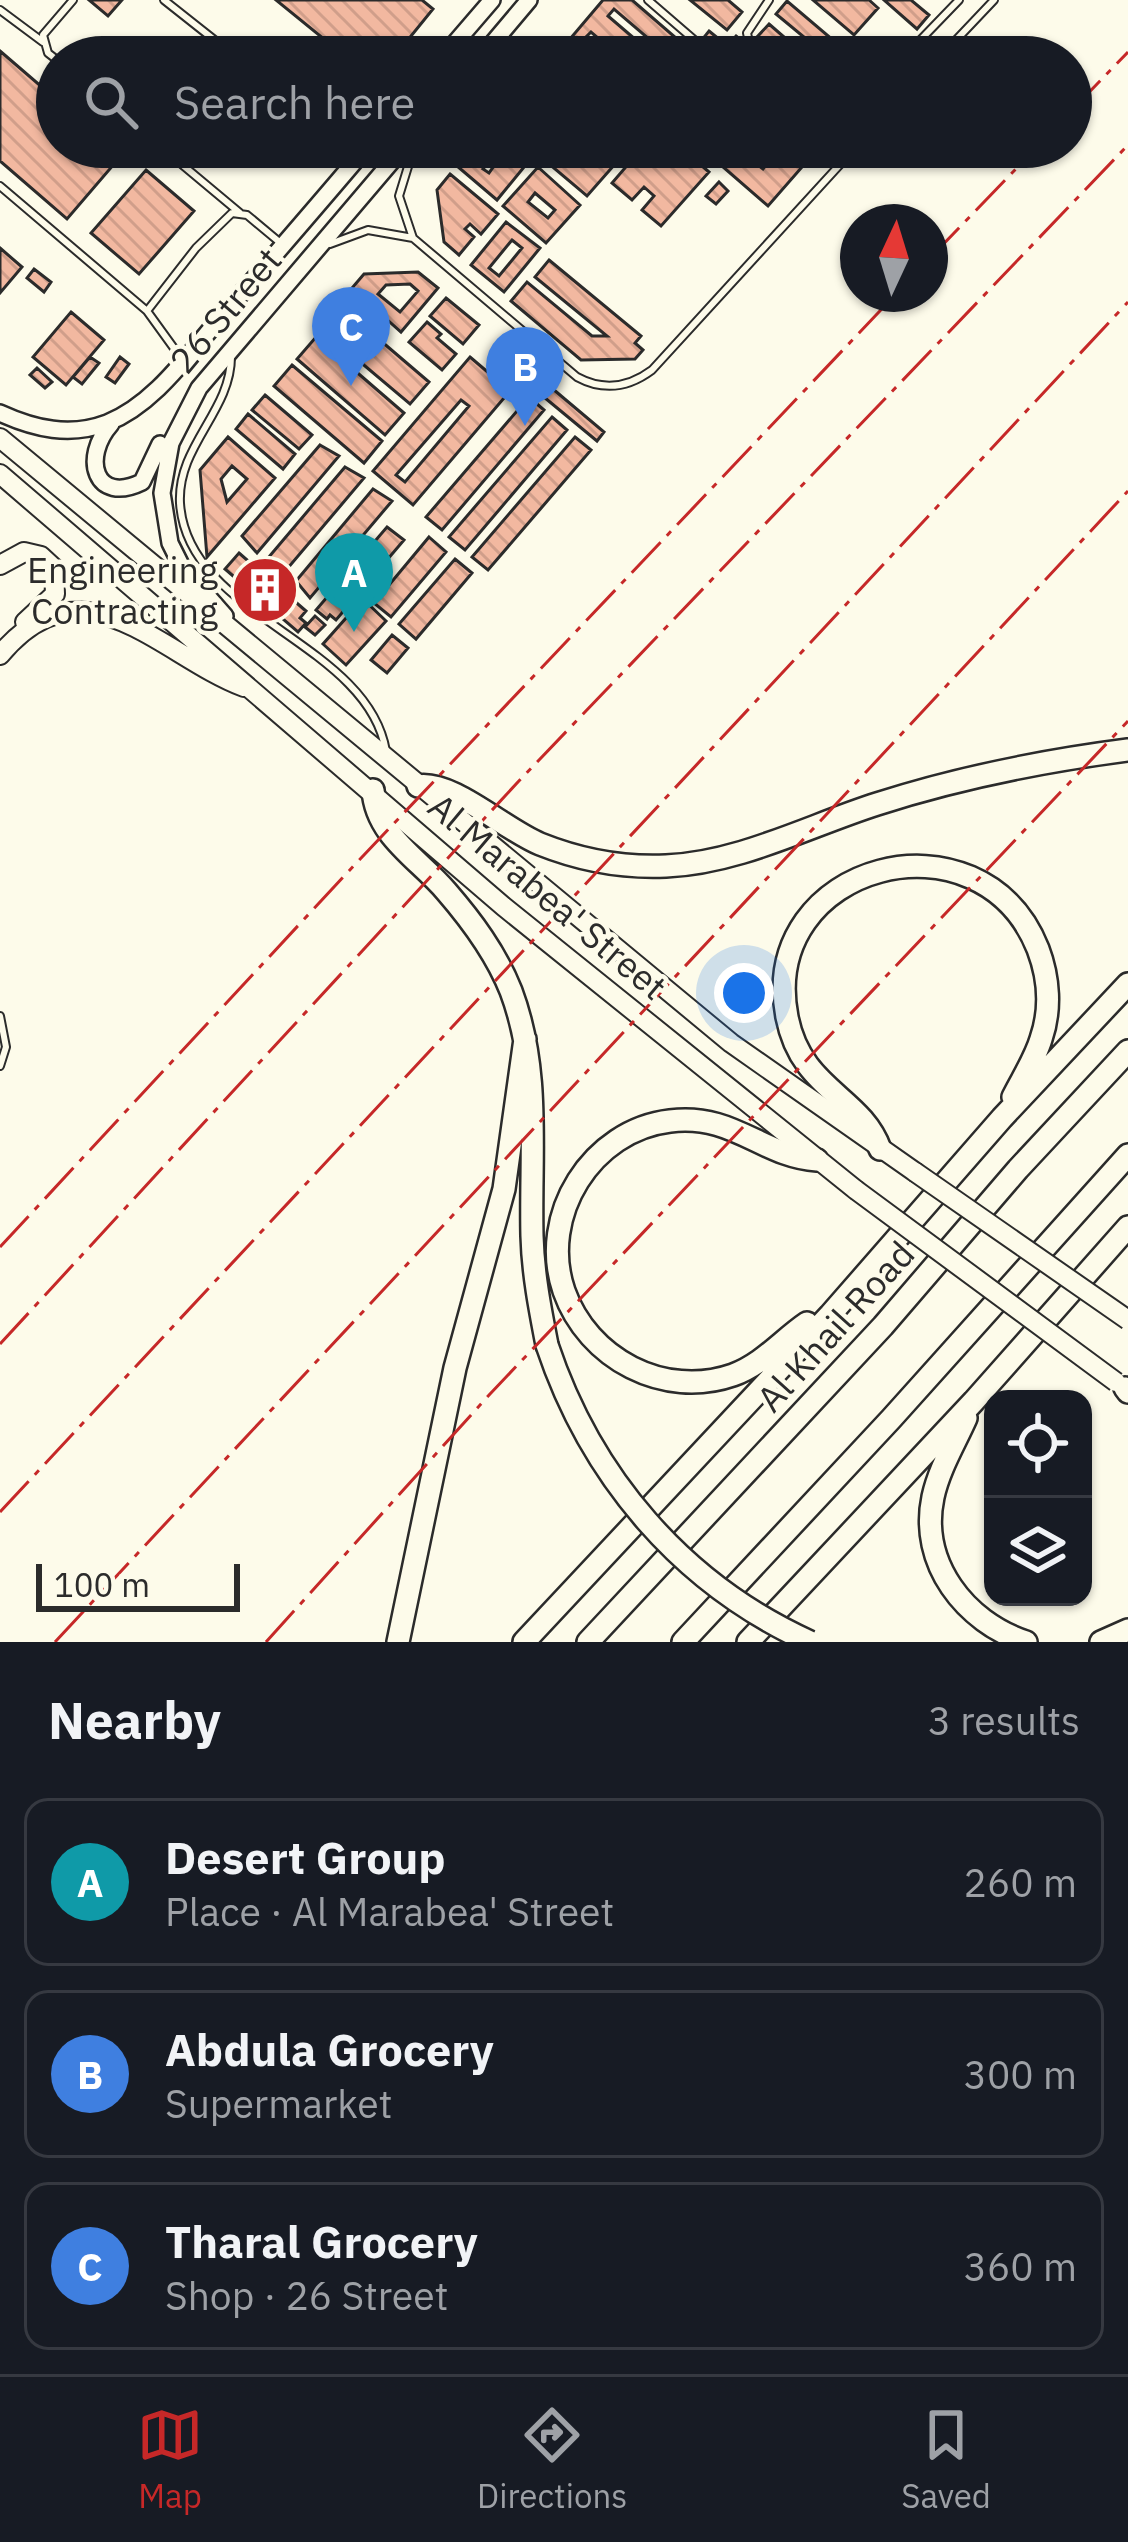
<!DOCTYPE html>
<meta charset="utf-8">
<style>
body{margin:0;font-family:"IBM Plex Sans",sans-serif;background:#242831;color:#f1f3f6}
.controls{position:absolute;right:36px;bottom:36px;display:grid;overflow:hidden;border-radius:24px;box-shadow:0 3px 9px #0004}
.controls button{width:108px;height:108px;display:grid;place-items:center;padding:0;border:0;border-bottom:3px solid #363941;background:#171b24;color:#f1f3f6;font:60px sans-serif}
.compass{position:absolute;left:840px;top:204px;width:108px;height:108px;border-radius:50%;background:#171b24;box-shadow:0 3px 9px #0004;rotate:4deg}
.scale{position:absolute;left:36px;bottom:30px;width:204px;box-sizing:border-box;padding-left:12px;border:6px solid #2b2b2b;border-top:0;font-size:33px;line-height:42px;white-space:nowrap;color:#2b2b2b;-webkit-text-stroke:9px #fdfbea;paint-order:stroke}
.you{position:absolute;left:744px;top:993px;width:42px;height:42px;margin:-30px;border:9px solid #fff;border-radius:50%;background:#1a73e8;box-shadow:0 0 0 18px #1a73e833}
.badge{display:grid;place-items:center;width:78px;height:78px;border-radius:50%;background:#c62828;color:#fff;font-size:39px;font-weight:700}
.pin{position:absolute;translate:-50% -99px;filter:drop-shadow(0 3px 6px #0008)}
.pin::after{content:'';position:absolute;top:63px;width:42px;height:36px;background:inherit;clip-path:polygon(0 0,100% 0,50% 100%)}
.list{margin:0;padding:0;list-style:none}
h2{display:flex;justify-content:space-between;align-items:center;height:156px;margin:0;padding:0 48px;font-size:51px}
h2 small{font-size:39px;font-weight:400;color:#9ea1a6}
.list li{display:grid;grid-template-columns:78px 1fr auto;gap:36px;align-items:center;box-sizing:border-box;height:168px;margin:0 24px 24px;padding:0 24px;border:3px solid #363941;border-radius:24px}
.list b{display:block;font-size:45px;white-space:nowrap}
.list p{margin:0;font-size:39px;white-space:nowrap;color:#9ea1a6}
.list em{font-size:39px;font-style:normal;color:#9ea1a6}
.icon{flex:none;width:66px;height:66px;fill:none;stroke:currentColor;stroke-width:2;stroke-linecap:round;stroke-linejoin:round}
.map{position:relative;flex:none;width:1128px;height:1642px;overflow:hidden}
.search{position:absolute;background:#171b24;box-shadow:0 3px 9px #0004;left:36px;right:36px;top:36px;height:132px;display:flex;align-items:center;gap:30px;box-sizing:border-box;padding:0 42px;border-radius:66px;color:#9ea1a6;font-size:45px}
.sheet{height:732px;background:#171b24}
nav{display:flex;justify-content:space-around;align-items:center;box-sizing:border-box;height:168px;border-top:3px solid #363941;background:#171b24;font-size:33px;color:#9ea1a6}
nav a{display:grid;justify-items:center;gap:6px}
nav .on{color:#c62828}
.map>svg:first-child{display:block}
.building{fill:url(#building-back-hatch);stroke:#2b2b2b;stroke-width:3;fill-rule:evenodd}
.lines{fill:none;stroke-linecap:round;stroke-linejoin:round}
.service-casing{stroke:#2b2b2b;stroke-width:10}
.tertiary-casing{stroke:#2b2b2b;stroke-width:20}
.secondary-casing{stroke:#2b2b2b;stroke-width:22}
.motorway-casing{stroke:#2b2b2b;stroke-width:26}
.service{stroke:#fdfbea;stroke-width:6}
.tertiary{stroke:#fdfbea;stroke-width:15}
.secondary{stroke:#fdfbea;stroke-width:18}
.motorway{stroke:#fdfbea;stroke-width:21}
.secondary-bridge-casing{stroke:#2b2b2b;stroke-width:22;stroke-linecap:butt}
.motorway-bridge-casing{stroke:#2b2b2b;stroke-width:26;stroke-linecap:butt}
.secondary-bridge{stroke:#fdfbea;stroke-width:18}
.motorway-bridge{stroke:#fdfbea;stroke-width:21}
.power{stroke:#c62828;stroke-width:3;stroke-dasharray:42 9 6 9;stroke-linecap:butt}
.labels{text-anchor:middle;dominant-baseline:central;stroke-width:9;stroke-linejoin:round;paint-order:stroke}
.street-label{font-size:36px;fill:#2b2b2b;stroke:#fdfbea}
.poi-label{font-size:36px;fill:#2b2b2b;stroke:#fdfbea;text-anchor:end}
</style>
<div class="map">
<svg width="1128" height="1642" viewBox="0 0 1128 1642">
<defs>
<pattern id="building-back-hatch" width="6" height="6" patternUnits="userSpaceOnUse" patternTransform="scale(3)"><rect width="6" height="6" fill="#f2b8a0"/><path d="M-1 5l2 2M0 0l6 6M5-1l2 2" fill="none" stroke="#d09e8a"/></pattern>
</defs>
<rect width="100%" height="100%" fill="#fdfbea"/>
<path class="building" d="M89,0H122L108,16Z
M276,0H422L433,9L394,57H346Z
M603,0H632L698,57H670L614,9L608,16L656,57H620L591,32L585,38L607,57H577L564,46Z
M690,0H728L742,12L727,30Z
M813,0H869L878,8L854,35Z
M884,0H911L929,15L917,29Z
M787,1L853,57H828L776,14Z
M769,24L807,57H782L758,36Z
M709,31L725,44L717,55L701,41Z
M736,36L744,43L731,57H724L720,54Z
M0,51L57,100V147H111L121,156L67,219L0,161Z
M472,147H512L529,161L497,200L457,166ZM497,152L502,155L489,173L483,169Z
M529,147H562L583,165L588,161L572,147H630L587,196Z
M643,147H680L709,172L661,226L642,210L654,196L644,187L632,200L612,183Z
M700,147H767L754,162L763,169L777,152L771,147H811L816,151L768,206Z
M538,167L580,205L546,243L503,206ZM535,193L555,210L548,218L528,202Z
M146,170L194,211L139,274L91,233Z
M450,174L498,214L481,234L470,224L465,229L474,237L459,255L444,242L437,190Z
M719,182L728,191L716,204L706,196Z
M506,222L540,248L504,292L471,265ZM512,240L522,248L499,276L489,268Z
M0,248L22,267L0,293Z
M549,260L641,336L635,343L643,350L635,359L581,360L511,301L527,282L592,336H607L535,277Z
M34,269L51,282L44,292L27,278Z
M418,272L438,288L401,332L352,288L364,274ZM410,284L418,291L400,312L378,294L386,285Z
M446,298L479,325L463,344L430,316Z
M340,306L429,382L410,404L321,329Z
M71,312L104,340L66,385L33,357Z
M427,322L441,334L437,338L456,354L442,370L409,342Z
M316,337L404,413L385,435L297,359Z
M510,353L530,370L519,384L502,363Z
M90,357L99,363L82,384L73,377Z
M120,357L129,364L115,383L106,377Z
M470,357L510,391L413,505L373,471ZM461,400L469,406L405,482L396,475Z
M292,365L382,441L364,463L274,386Z
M37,368L52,382L45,388L30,375Z
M541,379L604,432L597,441L533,388Z
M265,395L312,435L299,449L252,410Z
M529,397L544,410L442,530L426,517Z
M248,414L295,454L283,469L236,429Z
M552,417L567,430L465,550L449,537Z
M228,437L275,478L207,557L200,470ZM232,466L247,479L227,502L221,479Z
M575,437L591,450L488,570L472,557Z
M320,445L339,456L257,553L242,536Z
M345,467L364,478L282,575L268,558Z
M373,489L392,501L310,598L296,581Z
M387,527L404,540L336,620L330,615L327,619L316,610Z
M429,537L446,552L391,617L374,603Z
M239,553L306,611L300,618L306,623L298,632L225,569Z
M455,559L472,573L416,639L399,624Z
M363,599L386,621L346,665L323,644Z
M315,616L325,625L315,635L305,627Z
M392,635L408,648L387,673L371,660Z"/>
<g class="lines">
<defs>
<path id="service" d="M164,0L236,57
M648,0L714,57
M0,10L43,42
M764,57L749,42L747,33L769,0
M904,57L959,0
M940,57L994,0
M57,60L48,53L43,35L73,0
M161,147L240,213
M819,147L839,164
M0,186L147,311
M413,238L399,196L414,147
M330,244L368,230L413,238L577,377C603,391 628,388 652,370L856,147
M231,357C231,411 177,446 180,503C187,617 367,641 386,751
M181,358L147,311L196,248L232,213L247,215L283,245
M0,1016L6,1047L0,1066"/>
<path id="tertiary" d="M443,57L492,0
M481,57L529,0
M0,413C35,429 70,437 107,423C155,404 189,353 222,316C270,260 319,204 367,147
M111,424C81,458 95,505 142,482L160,444
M225,616L182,567L170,543L162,493L171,443L199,388L404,147"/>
<path id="secondary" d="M0,438L731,1043L915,1172
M0,474L503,906L856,1190
M0,565L24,552L41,556L54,568L55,594L25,622
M0,655C84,554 161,656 244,687"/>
<path id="motorway" d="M418,786C452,780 505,830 540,844C580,860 622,868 666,866C739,863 808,826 877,804C958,778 1043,761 1128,750
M373,790C376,836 419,859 446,891C472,921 496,953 511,991C541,1071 530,1152 532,1236C533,1273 540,1309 547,1345
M880,1149C861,1096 801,1090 787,1017C757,863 981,805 1038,949C1049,978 1051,1010 1041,1039C1035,1059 1022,1079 1013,1097
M807,1323C782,1340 763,1364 733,1375C664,1399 588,1359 564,1291C538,1215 592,1130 670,1121C734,1113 761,1156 817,1160
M1125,1388L1128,1392
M966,1418C955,1443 939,1469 933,1497C919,1563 965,1622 1026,1642
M398,1642L455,1368L504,1189L525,1039
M524,1642L830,1315L1002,1118L1128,984
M588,1642L883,1326L1018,1169L1128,1051
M683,1642L891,1419L1128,1155
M748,1642L974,1401L1128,1227
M1101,1642L1128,1630"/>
</defs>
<use href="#service" class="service-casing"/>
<use href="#tertiary" class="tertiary-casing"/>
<use href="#secondary" class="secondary-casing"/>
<use href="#motorway" class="motorway-casing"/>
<use href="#service" class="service"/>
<use href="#tertiary" class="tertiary"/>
<use href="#secondary" class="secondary"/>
<use href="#motorway" class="motorway"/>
<defs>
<path id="secondary-bridge" d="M915,1172L1128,1320
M856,1190L1116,1382"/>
<path id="motorway-bridge" d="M547,1345C591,1477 682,1584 810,1642"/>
</defs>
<use href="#secondary-bridge" class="secondary-bridge-casing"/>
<use href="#motorway-bridge" class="motorway-bridge-casing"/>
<use href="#secondary-bridge" class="secondary-bridge"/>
<use href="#motorway-bridge" class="motorway-bridge"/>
<path class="power" d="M1071,111L1128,52
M930,258L1037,147
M0,1247L346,874L896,294
M0,1344L517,783L1128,145
M0,1512L1128,302
M55,1642L1128,491
M266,1642L490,1394L1128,721"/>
</g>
<defs>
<symbol id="building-disc" viewBox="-11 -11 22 22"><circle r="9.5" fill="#c62828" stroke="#fdfbea"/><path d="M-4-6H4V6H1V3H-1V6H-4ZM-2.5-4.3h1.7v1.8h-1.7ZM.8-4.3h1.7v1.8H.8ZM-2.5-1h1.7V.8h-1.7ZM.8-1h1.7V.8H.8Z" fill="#fff"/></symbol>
</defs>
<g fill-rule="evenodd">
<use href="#building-disc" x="227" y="552" width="76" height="76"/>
</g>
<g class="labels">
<g class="street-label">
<text transform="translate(225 310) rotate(-50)">26 Street</text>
<text transform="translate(548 896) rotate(40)">Al Marabea' Street</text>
<text transform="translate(835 1326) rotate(-48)">Al Khail Road</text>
</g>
<g class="poi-label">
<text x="218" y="569">Engineering<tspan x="218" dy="41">Contracting</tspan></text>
</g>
</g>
</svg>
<div class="controls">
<button><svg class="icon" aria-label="locate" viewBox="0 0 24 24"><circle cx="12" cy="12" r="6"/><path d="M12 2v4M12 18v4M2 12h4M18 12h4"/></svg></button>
<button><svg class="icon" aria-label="layers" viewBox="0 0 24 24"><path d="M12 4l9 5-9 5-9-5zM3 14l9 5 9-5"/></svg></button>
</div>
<svg class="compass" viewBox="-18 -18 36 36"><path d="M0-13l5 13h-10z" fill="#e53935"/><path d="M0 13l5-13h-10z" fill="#9ea1a6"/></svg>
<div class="scale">100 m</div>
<div class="you"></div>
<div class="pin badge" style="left:354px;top:632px;background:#0f9aa8">A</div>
<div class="pin badge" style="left:525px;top:426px;background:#3f7fe0">B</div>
<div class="pin badge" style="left:351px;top:386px;background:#3f7fe0">C</div>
<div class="search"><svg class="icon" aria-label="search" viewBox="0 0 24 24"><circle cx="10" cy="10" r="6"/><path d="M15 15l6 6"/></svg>Search here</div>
</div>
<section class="sheet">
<h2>Nearby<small>3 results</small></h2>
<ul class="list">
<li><span class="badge" style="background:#0f9aa8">A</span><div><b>Desert Group</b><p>Place · Al Marabea' Street</p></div><em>260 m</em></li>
<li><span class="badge" style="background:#3f7fe0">B</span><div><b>Abdula Grocery</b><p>Supermarket</p></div><em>300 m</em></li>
<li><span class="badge" style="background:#3f7fe0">C</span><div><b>Tharal Grocery</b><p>Shop · 26 Street</p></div><em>360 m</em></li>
</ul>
</section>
<nav>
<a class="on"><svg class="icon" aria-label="map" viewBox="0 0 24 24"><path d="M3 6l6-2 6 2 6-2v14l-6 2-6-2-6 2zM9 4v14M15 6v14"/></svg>Map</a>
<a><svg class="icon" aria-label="directions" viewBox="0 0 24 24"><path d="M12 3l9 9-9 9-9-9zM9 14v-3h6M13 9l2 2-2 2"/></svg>Directions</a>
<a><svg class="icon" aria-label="saved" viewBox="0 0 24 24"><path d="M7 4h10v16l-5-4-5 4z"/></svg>Saved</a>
</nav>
